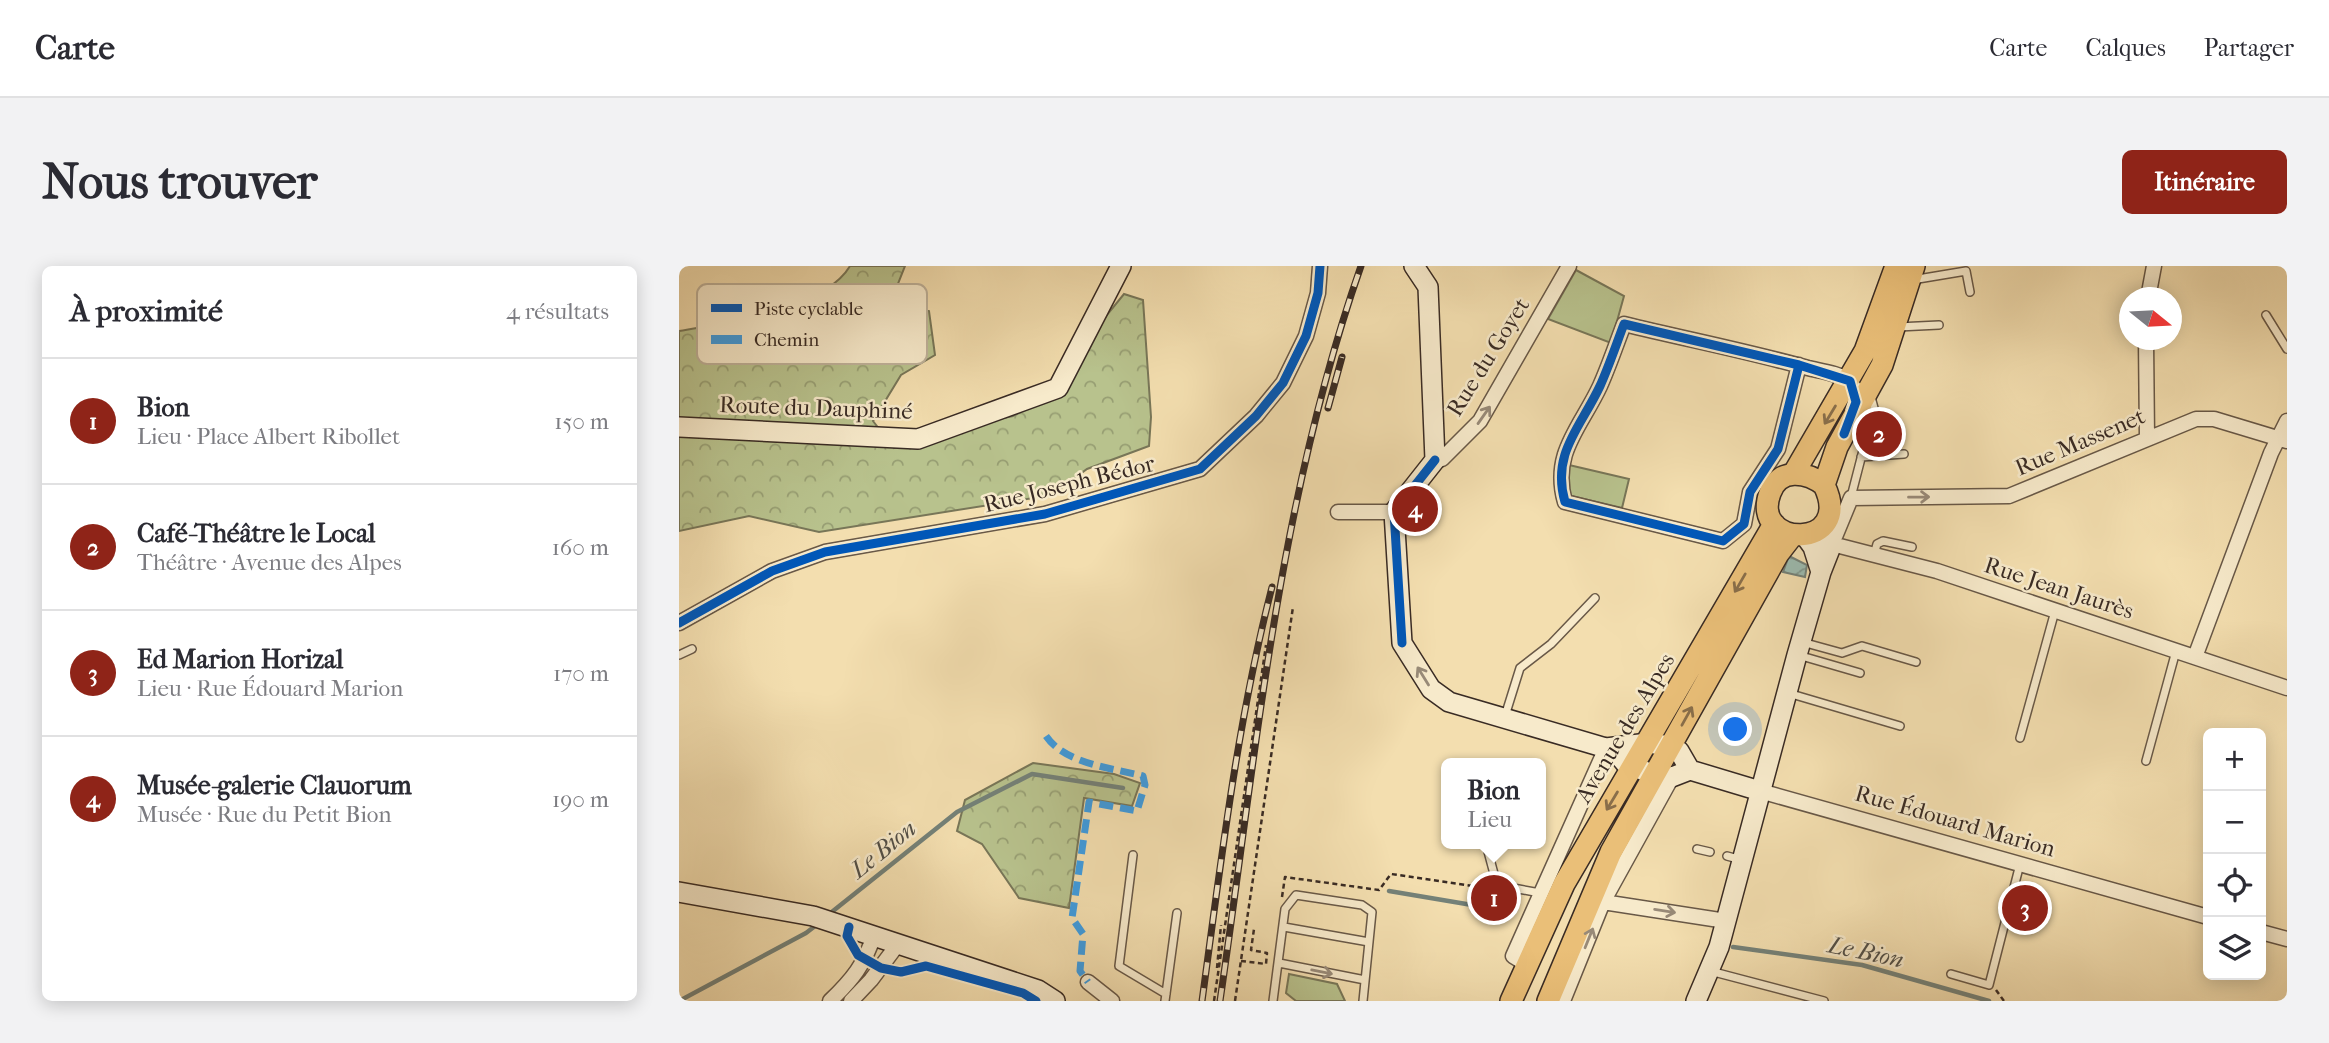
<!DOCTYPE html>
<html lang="fr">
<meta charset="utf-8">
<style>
body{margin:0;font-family:"IM FELL French Canon",serif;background:#f2f2f3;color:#2b2b33}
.controls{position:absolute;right:21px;bottom:21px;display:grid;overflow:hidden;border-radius:10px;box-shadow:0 4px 18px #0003}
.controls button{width:63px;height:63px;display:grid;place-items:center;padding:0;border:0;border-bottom:2px solid #e1e1e2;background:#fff;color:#2b2b33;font:35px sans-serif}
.compass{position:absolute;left:1440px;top:21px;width:63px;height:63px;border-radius:50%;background:#fff;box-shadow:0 4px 18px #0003;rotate:108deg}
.you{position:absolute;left:1057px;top:464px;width:24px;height:24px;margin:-18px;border:5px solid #fff;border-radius:50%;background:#1a73e8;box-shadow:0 0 0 10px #1a73e833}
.badge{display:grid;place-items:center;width:46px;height:46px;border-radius:50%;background:#8f2418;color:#fff;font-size:23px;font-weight:700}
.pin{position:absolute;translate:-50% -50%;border:4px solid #fff;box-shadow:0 2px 7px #0006}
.popup{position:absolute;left:762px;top:492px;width:105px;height:91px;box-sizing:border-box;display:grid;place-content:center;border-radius:10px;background:#fff;filter:drop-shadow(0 2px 5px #0005);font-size:23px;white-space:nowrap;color:#7c7c81}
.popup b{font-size:26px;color:#2b2b33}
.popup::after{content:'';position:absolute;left:50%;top:100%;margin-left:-14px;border:14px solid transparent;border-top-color:#fff}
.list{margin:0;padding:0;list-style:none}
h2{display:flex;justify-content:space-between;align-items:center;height:91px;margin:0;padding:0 28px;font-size:30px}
h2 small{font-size:23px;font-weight:400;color:#7c7c81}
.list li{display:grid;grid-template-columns:46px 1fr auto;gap:21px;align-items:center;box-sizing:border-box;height:126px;padding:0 28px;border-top:2px solid #e1e1e2}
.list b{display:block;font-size:26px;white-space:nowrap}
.list p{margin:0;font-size:23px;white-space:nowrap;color:#7c7c81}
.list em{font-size:23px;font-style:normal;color:#7c7c81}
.icon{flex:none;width:38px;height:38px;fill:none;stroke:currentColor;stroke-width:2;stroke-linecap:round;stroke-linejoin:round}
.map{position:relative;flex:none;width:1608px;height:735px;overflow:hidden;border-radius:10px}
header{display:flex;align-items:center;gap:42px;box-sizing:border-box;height:98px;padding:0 35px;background:#fff;border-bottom:2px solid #e1e1e2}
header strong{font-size:33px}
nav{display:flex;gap:38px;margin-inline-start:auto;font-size:24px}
.intro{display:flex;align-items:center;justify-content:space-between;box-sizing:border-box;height:168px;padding:0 42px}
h1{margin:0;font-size:49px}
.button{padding:18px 32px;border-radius:10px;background:#8f2418;color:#fff;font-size:24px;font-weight:700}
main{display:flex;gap:42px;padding:0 42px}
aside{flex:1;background:#fff;border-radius:10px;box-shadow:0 4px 18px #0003}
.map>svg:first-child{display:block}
.forest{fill:url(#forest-crowns);stroke:#787658;stroke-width:2}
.park{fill:#b8c28d;stroke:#787658;stroke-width:2}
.water{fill:url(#water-waves);stroke:#748178;stroke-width:2}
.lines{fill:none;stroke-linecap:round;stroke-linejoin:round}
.stream{stroke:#748178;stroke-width:4.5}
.lane-casing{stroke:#685847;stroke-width:10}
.street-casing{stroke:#685847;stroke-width:17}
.secondary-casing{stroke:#392b24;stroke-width:22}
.primary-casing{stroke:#392b24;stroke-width:24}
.path{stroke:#392b24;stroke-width:2.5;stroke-dasharray:5 3.5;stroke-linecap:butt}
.lane{stroke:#f7eacb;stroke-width:7}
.street{stroke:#f7eacb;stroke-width:14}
.secondary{stroke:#f7eacb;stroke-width:19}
.primary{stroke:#eabf78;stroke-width:21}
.rail-casing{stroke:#392b24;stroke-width:7}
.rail{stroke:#f7eacb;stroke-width:4.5;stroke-dasharray:13;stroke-linecap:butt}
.quiet{stroke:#3e9ce0;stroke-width:7;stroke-dasharray:14 7;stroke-linecap:butt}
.cycleway-casing{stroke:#f7eacb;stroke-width:13}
.cycleway{stroke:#0057b8;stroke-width:9}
.oneway{stroke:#988a78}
.oneway2{stroke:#896e4a}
.labels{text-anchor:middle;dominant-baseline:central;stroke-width:5;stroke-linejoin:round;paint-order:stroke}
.street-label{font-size:23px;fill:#392b24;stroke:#f7eacb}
.water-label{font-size:24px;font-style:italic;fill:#524f47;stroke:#f7eacb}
.key{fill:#f7eacb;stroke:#beb199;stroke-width:2}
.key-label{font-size:19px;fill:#392b24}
</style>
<header>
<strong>Carte</strong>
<nav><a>Carte</a><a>Calques</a><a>Partager</a></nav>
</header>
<div class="intro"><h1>Nous trouver</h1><a class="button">Itinéraire</a></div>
<main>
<aside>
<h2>À proximité<small>4 résultats</small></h2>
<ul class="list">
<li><span class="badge">1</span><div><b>Bion</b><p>Lieu · Place Albert Ribollet</p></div><em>150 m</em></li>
<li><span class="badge">2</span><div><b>Café-Théâtre le Local</b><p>Théâtre · Avenue des Alpes</p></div><em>160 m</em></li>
<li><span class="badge">3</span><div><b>Ed Marion Horizal</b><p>Lieu · Rue Édouard Marion</p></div><em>170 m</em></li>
<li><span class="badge">4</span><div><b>Musée-galerie Clauorum</b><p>Musée · Rue du Petit Bion</p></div><em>190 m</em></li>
</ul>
</aside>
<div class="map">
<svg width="1608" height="735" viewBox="0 0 1608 735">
<defs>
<pattern id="forest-crowns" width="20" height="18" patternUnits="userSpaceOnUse" patternTransform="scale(1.75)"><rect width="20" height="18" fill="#b8c28d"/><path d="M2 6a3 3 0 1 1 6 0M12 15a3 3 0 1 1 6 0" fill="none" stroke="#979e73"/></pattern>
<pattern id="water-waves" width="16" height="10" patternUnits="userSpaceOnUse" patternTransform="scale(1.75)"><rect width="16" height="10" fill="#9cbbb0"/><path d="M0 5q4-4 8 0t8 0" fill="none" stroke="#80988f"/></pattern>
</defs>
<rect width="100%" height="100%" fill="#f3deaf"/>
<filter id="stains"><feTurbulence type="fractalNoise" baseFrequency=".00286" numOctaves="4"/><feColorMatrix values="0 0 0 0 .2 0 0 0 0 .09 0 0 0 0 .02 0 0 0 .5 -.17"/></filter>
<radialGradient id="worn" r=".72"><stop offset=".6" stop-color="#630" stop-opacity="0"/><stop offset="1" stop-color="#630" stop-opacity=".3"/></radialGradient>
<path class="forest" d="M171,0H226L211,38L250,45L256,89L222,109L194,155L215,182L275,162L334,150L389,119L418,61L445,28L464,34L472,151L470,180L408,203L373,229L140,266L70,250L0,265V65C47,57 146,43 171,0Z
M354,497L435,508L461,517L453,540L405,532L390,642L340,632L303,578L278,565L286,534Z"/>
<path class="park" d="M897,4L945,30L932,77L869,53Z
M890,199L950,213L943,242L884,228Z
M610,708L658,718L666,735H617L607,727Z"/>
<path class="water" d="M1110,290L1128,299L1126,311L1104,306Z"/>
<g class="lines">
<path class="stream" d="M710,625L805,641
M149,649L278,546L353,508L444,522
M1054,681L1183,699L1310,735
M0,735L127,667L140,657"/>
<defs>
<path id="lane" d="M1233,14L1287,5L1291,26
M1587,49L1608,83
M1219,61L1260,59
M1182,191L1225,188
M1172,231L1195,142L1192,131
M1195,289L1198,278L1204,275L1233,281
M1123,376L1163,387L1183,380L1237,396
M0,389L13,383
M1119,389L1181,407
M1109,427L1221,460
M826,450L841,402L872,378L916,332
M1341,472L1376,345
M1467,495L1497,385
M807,578L818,619L861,627
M1018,583L1031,586
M454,589L440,700L487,728
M1048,590L1063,594
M605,661L690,676
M600,697L686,714
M1031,705L1145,735
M1272,708L1310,719L1341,598
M486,735L498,647
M594,735L606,643L617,629L683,639L693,646L684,735"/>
<path id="street" d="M1469,32L1475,0
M1467,74L1468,172
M1120,99L1099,183L1071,226L1065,258L1044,275L886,236C872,187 902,161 921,120C930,100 937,79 945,58C1006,73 1068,85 1129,102C1141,105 1160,107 1170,115C1179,122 1177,136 1173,145
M756,194L763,193L801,155L890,0
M659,246H715
M1153,278L1172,232L1330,230L1517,153H1535L1608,175
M1146,279L1153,278L1258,305L1608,422
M0,357L93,305L146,286L366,248L521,203L577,150L604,117L627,70L639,27L641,0
M1516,391L1592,187L1608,155
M1081,525L1529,651
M924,636L1047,655
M1582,666L1608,673
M847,698L834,690L927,482
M409,716L433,735
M151,735C173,714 186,698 195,669
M172,735L192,714L219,678
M884,735L924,636L993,511"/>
<path id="secondary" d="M735,0L749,21L756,194L715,246L723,377L752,423L770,436L927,482L969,477L991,480L1000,485L1011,504
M0,161L239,173L379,122L442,0
M1126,270L1134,281L1142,306
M941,491L946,497L975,509L993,511L1011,504L1081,525
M0,626L134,650L359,724L376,735
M1017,735L1040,681L1118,389L1142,306L1153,278L1145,258"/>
<path id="primary" d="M1115,207L1186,85L1217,0
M1145,219C1128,206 1100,201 1091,227C1070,283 1177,285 1145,219L1158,181L1203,99L1235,0
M832,735L885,618L1095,258
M869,735L932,586L1099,288L1113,270"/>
</defs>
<use href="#lane" class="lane-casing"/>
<use href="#street" class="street-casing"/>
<use href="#secondary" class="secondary-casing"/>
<use href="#primary" class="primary-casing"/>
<path class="path" d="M603,631L606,611L700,624L712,608L808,622
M562,695L587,698L588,687L572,684L575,663
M538,702L542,659
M1317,724L1325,735
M535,735L587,379
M556,735L614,341"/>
<use href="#lane" class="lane"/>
<use href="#street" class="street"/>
<use href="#secondary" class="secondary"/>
<use href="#primary" class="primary"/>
<defs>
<path id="rail" d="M649,142L663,91
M523,735C542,596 558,457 593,321
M541,735C577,489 599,236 682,0"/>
</defs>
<use href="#rail" class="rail-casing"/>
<use href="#rail" class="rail"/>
<path class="quiet" d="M367,470C386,498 433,502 464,510L466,519L458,545L410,536L393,652L404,668L401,705L409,716"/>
<defs>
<path id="cycleway" d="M1120,99L1099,183L1071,226L1065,258L1044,275L886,236C872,187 902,161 921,120C930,100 937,79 945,58L1120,99L1171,115L1177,136L1165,168
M0,357L93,305L146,286L366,248L521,203L577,150L604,117L627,70L639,27L641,0
M723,377L715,246L756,194
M170,661L168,670L179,689L202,702L222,706L247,700L344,727L357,735"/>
</defs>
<use href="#cycleway" class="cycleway-casing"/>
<use href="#cycleway" class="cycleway"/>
</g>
<defs><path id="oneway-shaft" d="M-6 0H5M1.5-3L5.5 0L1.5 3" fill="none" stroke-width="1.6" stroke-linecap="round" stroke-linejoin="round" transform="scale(1.75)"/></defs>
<g class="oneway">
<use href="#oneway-shaft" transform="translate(805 149) rotate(-55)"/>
<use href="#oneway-shaft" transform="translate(1240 231) rotate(-1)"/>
<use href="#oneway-shaft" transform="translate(744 410) rotate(-122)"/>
<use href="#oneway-shaft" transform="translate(986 645) rotate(9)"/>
<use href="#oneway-shaft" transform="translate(910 672) rotate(-68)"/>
<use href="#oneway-shaft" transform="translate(643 706) rotate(11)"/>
</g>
<g class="oneway2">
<use href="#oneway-shaft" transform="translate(1151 149) rotate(121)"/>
<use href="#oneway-shaft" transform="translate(1061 317) rotate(120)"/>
<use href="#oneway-shaft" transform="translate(1008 450) rotate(-61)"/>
<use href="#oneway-shaft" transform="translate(933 535) rotate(121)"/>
</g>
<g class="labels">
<g class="street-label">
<text transform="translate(809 91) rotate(-58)">Rue du Goyet</text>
<text transform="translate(137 142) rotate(2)">Route du Dauphiné</text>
<text transform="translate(1401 176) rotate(-23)">Rue Massenet</text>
<text transform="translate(390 218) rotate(-14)">Rue Joseph Bédor</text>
<text transform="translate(1380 322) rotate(18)">Rue Jean Jaurès</text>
<text transform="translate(946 462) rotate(-59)">Avenue des Alpes</text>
<text transform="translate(1276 555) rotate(16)">Rue Édouard Marion</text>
</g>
<g class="water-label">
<text transform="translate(204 583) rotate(-39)">Le Bion</text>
<text transform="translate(1187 686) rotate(12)">Le Bion</text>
</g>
</g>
<rect x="18" y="18" width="230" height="80" rx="10" class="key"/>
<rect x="32" y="38" width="31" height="8" fill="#0057b8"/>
<rect x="32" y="69" width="31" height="9" fill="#3e9ce0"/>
<g class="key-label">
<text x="75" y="49">Piste cyclable</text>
<text x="75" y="80">Chemin</text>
</g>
<rect width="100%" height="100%" filter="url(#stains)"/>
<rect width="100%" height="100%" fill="url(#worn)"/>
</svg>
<div class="controls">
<button>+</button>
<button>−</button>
<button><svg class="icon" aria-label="locate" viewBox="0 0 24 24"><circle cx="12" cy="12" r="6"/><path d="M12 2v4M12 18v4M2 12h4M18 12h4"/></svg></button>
<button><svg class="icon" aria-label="layers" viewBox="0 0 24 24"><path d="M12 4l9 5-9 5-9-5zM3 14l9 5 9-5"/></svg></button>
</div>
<svg class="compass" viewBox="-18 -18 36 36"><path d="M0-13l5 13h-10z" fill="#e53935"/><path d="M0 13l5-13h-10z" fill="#7c7c81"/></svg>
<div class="you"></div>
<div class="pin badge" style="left:815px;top:632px">1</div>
<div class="popup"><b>Bion</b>Lieu</div>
<div class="pin badge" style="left:1200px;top:168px">2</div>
<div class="pin badge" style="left:1346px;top:642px">3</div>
<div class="pin badge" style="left:736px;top:243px">4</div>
</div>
</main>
